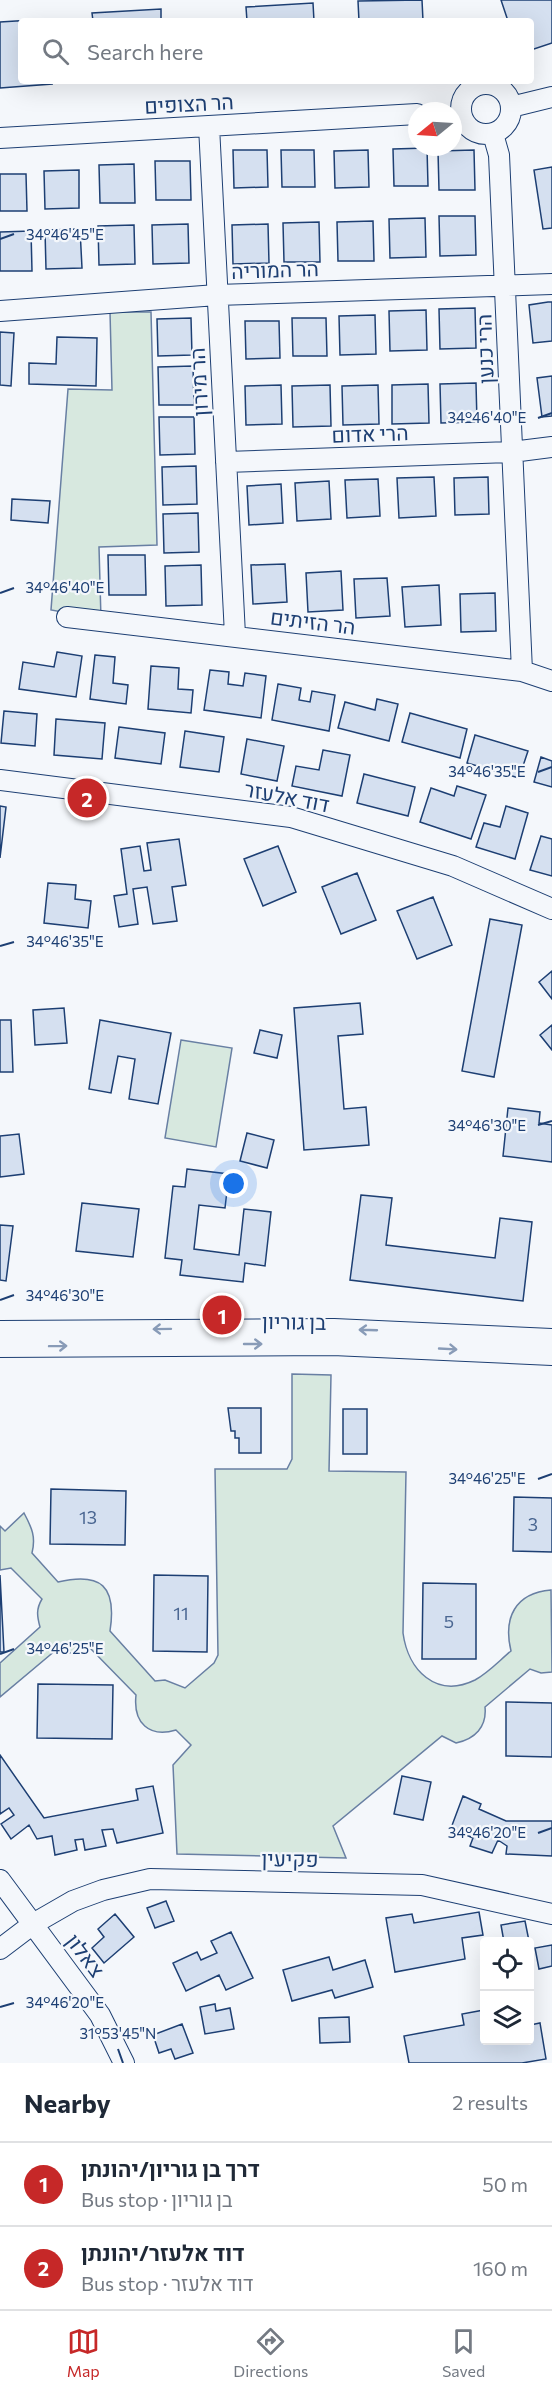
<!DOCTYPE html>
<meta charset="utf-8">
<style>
body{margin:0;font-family:Commissioner,Heebo,sans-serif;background:#f6f6f7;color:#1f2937}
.controls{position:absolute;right:18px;bottom:18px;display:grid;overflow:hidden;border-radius:6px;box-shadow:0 6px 24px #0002}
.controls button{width:54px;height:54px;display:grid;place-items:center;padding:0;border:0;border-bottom:2px solid #e0e1e3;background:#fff;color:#1f2937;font:30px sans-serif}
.compass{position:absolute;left:408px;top:102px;width:54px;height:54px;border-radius:50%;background:#fff;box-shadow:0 6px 24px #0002;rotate:252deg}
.you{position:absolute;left:234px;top:1184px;width:21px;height:21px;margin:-15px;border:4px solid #fff;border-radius:50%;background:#1a73e8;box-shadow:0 0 0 9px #1a73e833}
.badge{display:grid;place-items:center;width:39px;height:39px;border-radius:50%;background:#c62828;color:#fff;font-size:20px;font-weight:700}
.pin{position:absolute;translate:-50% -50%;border:3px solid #fff;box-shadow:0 2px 6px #0006}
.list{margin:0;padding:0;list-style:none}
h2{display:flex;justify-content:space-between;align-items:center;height:78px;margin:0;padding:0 24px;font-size:26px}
h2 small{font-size:20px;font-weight:400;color:#747a83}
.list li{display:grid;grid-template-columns:39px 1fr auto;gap:18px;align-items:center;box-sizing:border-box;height:84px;padding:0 24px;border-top:2px solid #e0e1e3}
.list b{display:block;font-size:22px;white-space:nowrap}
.list p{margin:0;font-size:20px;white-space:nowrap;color:#747a83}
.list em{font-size:20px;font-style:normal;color:#747a83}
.icon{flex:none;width:33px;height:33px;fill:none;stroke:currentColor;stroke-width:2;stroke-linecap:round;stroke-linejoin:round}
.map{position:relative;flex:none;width:552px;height:2063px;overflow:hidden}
.search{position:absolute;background:#fff;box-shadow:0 6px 24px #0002;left:18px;right:18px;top:18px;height:66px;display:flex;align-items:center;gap:15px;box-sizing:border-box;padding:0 21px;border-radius:6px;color:#747a83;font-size:22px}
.sheet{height:246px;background:#fff}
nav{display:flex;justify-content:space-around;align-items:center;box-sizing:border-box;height:84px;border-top:2px solid #e0e1e3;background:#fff;font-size:16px;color:#747a83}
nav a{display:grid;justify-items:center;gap:3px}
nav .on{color:#c62828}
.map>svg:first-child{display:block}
.green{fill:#d7e8df;stroke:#687fa3;stroke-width:1.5}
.building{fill:#d5e0f0;stroke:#1d3f73;stroke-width:1.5}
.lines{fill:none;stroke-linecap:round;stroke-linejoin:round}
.minor-casing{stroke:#1d3f73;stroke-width:22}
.minor{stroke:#f4f7fb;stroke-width:20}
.oneway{stroke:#889bb7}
.ticks{fill:none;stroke:#1d3f73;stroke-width:2}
.labels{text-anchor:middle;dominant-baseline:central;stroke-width:4.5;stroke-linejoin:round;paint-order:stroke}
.number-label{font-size:18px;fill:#4b6792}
.street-label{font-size:21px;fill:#1d3f73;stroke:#f4f7fb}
.ticks-label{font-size:15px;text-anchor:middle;fill:#1d3f73;stroke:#f4f7fb;stroke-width:4.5;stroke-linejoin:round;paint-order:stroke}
</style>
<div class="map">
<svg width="552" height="2063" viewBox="0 0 552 2063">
<rect width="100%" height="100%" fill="#f4f7fb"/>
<path class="green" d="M110,312H151L157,545L99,547L101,619L51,610L68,389L112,390Z
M181,1040L232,1048L216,1147L165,1138Z
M292,1374L331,1375L329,1471L406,1472L403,1633C408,1670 436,1699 475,1680C488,1673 500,1660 511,1651C503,1618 515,1593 551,1590L552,1672L541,1673L530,1669L485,1707C487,1727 475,1739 456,1743L442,1736L333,1826L346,1858L177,1854L173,1765L191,1745L176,1730C149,1738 133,1723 136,1695L91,1649L70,1653L56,1650L0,1697V1663L40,1627C37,1616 36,1609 42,1599L11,1568L0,1570V1526L5,1531L24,1513C32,1528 36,1537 32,1553L58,1582C101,1572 117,1586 110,1631L155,1681L165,1680L185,1688L214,1663L218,1655L215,1469H287L292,1459Z"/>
<path class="building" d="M422,0L423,21H359L358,1Z
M501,0H552V43L531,50V21H508Z
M313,3L314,21H247L246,7Z
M161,9V21H93L92,13Z
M48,19L21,21V81H51L52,84L0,88V22Z
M427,148L428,186H394L393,149Z
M233,150H267L268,187L234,188Z
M281,150H314L315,187H282Z
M368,150L369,187L335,188L334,151Z
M474,150L475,190H439L438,151Z
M155,161H190L191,200H156Z
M134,164L135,203H100L99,165Z
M552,167V228L543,229L534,170Z
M79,170V208L45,209L44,171Z
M0,174H26L27,211H0Z
M439,216H475L476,255L440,256Z
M425,218L426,257L390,258L389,219Z
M373,221L374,261H338L337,222Z
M319,222L320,262H284L283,223Z
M188,224L189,263L153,264L152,225Z
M268,224L269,263L233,264L232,225Z
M134,225L135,264L99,265L98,226Z
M80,229L82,268L46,269L45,230Z
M31,231L32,271H0V232Z
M548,302H552V341L533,343L529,305Z
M475,308L476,348L440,349L439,309Z
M426,310L427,350L390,351L389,311Z
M375,315L376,354L340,355L339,316Z
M191,318L192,355L158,356L157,319Z
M292,318H326L327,356H293Z
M245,321H279L280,358L246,359Z
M0,332L14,333L11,386L0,385Z
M57,337L97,338L96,386L29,384V363L56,364Z
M193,366L194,405H159L158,367Z
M552,376V416L542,417L537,378Z
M476,383L477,422L441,423L440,384Z
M428,384L429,423L392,424V385Z
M281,385L282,424L246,425L245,386Z
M330,385L331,426L293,427L292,386Z
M378,385L379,424L343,425L342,386Z
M159,417H194L195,454L160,455Z
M196,466L197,504L163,505L162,467Z
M434,477L436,516L399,518L397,478Z
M488,477L489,514L455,515L454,478Z
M378,479L380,516L347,518L345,480Z
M329,481L331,519L297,521L295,483Z
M281,484L283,523L249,525L247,486Z
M12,499L50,501L48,523L11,520Z
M198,513L199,552L164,553L163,514Z
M108,555H145L146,595H109Z
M285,564L287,602L253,604L251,565Z
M201,565L202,605L166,606L165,566Z
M341,571L343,610L308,612L306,573Z
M387,578L390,616L356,618L354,579Z
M439,585L441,625L405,627L402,587Z
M495,593L496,631L461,632L460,594Z
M57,652L82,656L76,697L19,689L23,662L54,667Z
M95,655L115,657L113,683L128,685L126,704L90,699Z
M151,666L179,668L178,689L193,690L191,713L148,709Z
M210,670L229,672L228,684L243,686L245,673L266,676L261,718L204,710Z
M278,684L301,688L299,700L310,702L312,691L335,695L329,731L272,720Z
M377,699L398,704L389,741L338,728L345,702L375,710Z
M4,711L37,714L35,746L1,743Z
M410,713L467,729L460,758L402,742Z
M56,719L105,723L102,759L54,755Z
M119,727L165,733L161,764L115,758Z
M185,731L224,737L219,772L180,767Z
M475,735L528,751L519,778L467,763Z
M247,739L284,746L277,781L241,774Z
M323,750L350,755L342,796L292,786L296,766L319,770Z
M541,757L552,761V787L534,782Z
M364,774L415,787L408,816L357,803Z
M457,786L486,795L471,839L420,822L431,788L454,796Z
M0,806L6,807L0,858Z
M506,806L528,813L515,859L476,847L484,823L500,827Z
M541,836L552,839V876L530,870Z
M179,839L186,885L172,887L177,921L153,924L147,887L133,889L138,924L119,927L114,896L127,894L121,849L140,846L144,871L151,870L147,843Z
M278,846L296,892L263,906L244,859Z
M357,873L376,920L341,934L322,887Z
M48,883L76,885L75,899L91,901L88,928L44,923Z
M433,897L452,945L417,959L397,911Z
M490,919L522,925L494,1077L462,1071Z
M552,971V999L539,982Z
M360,1003L363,1034L338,1036L344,1109L366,1107L369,1145L304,1150L294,1008Z
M64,1008L67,1043L35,1045L33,1010Z
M0,1020H11L13,1072H0Z
M100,1020L171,1033L158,1104L129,1099L135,1059L118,1056L111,1093L89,1089Z
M552,1025V1050L540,1035Z
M260,1030L282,1035L277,1058L254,1053Z
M508,1108L540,1112L539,1123L552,1125V1162L503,1156Z
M247,1133L274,1140L267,1168L240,1161Z
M19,1134L24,1174L0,1177V1136Z
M187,1169L229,1174L225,1208L199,1205L194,1249L239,1255L244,1209L271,1212L265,1266L245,1263L243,1282L180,1275L182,1260L165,1258L173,1186L185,1187Z
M361,1195L392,1198L386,1245L495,1258L500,1218L532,1222L523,1301L350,1280Z
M82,1203L139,1209L133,1257L76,1251Z
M0,1225L13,1226L6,1281L0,1280Z
M228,1408H261V1453H239V1438H235V1431H231Z
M343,1409H367V1454H343Z
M51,1489L126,1491L125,1545L50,1544Z
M514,1497L552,1498V1552L513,1551Z
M0,1575L4,1652H0Z
M154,1575L208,1576L207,1652L153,1651Z
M423,1583L476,1584V1659H422Z
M38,1684L113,1685L112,1739L37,1738Z
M506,1702L552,1703V1757L506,1756Z
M0,1755L44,1818L138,1800L136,1789L153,1786L163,1833L117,1843L113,1829L102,1830L106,1846L85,1850L83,1839L75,1840L77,1850L55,1855L52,1836L37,1839L29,1825L11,1839L1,1824L14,1815L9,1808L0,1814Z
M402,1776L431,1782L423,1820L394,1814Z
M463,1796L481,1804L479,1809L506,1821H552V1856L506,1854L507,1846L498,1840L492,1853L470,1846L473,1838L451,1828Z
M166,1901L174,1921L155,1928L147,1908Z
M479,1912L483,1935L462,1938L465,1959L395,1972L386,1918L412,1914L414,1923Z
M115,1914L134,1937L104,1963L92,1948L104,1937L98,1929Z
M525,1921L529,1941L504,1942L501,1925Z
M231,1932L253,1978L226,1990L219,1975L186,1991L173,1963L197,1952L201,1960L217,1953L211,1941Z
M552,1945V1966L539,1969L535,1948Z
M329,1957L333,1970L365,1960L373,1987L335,1998L332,1990L292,2001L283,1970Z
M215,2004L216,2011L230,2008L234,2029L205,2034L200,2007Z
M484,2010V2040H530V2025L540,2023L546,2059L522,2063H409L404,2036L464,2025L462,2014Z
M349,2017L350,2042L320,2043L319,2018Z
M182,2024L193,2053L175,2059L171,2049L159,2053L153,2035Z"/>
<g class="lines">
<defs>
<path id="minor" d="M461 109a25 25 0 1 1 50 0a25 25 0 1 1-50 0Z
M511,107L552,97
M209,126L235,635
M493,134L499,155L522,671
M0,138L417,114
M0,311L217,295L552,284
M226,462L512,452L552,447
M67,617L522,671L552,681
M0,780L291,817L453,866L552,909
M0,1331L334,1329L552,1339
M0,1347L333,1345L552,1355
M0,1880L100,2015L124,2063
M0,1949L33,1924L73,1901L103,1890L150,1879L422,1885L552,1914"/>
</defs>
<use href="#minor" class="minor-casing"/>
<use href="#minor" class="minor"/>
</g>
<defs><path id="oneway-shaft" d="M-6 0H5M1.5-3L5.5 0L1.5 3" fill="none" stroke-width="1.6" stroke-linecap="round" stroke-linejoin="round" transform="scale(1.5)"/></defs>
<g class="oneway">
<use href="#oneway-shaft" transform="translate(162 1329) rotate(179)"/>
<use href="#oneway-shaft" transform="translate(368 1330) rotate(-178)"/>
<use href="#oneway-shaft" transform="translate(253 1344)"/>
<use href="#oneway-shaft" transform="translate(58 1346) rotate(-1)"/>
<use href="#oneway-shaft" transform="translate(448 1349) rotate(3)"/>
</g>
<path class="ticks" d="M0,239L14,234M538,418L552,413M0,593L14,588M538,772L552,767M0,946L14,942M538,1125L552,1121M0,1300L14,1295M538,1479L552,1474M0,1654L14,1649M538,1833L552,1828M0,2007L14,2003M118,2049L123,2063"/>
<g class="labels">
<g class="number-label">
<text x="88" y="1517">13</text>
<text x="533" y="1524">3</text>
<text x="181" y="1613">11</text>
<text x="449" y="1621">5</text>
</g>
<g class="street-label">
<text transform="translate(189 103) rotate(-3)">הר הצופים</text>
<text transform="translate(275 269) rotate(-2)">הר המוריה</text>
<text transform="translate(484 349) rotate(-92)">הרי כנען</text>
<text transform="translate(198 382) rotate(-93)">הר מירון</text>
<text transform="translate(370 433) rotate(-2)">הרי אדום</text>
<text transform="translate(313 621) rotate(7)">הר הזיתים</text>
<text transform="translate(287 796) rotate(11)">דוד אלעזר</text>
<text transform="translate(294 1321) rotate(1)">בן גוריון</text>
<text transform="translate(290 1858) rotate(1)">פקיעין</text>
<text transform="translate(86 1955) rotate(53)">צאלון</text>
</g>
</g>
<g class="ticks-label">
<text x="65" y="240">34°46'45"E</text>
<text x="487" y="423">34°46'40"E</text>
<text x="65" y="593">34°46'40"E</text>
<text x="487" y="777">34°46'35"E</text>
<text x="65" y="947">34°46'35"E</text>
<text x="487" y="1131">34°46'30"E</text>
<text x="65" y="1301">34°46'30"E</text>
<text x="487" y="1484">34°46'25"E</text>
<text x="65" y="1654">34°46'25"E</text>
<text x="487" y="1838">34°46'20"E</text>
<text x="65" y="2008">34°46'20"E</text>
<text x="118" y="2039">31°53'45"N</text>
</g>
</svg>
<div class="controls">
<button><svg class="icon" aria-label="locate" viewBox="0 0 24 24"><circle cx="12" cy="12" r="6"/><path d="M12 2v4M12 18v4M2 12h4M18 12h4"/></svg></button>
<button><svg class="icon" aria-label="layers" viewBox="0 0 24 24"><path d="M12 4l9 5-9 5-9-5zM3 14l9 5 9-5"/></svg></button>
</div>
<svg class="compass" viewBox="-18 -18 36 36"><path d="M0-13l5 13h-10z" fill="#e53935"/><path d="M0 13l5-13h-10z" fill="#747a83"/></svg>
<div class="you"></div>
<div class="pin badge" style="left:222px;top:1315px">1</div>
<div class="pin badge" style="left:87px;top:798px">2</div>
<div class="search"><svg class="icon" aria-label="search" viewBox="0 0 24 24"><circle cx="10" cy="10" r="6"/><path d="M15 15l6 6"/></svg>Search here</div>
</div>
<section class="sheet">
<h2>Nearby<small>2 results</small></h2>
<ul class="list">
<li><span class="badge">1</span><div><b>דרך בן גוריון/יהונתן</b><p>Bus stop · בן גוריון</p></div><em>50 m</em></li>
<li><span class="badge">2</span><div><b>דוד אלעזר/יהונתן</b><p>Bus stop · דוד אלעזר</p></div><em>160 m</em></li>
</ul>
</section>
<nav>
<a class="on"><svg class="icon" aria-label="map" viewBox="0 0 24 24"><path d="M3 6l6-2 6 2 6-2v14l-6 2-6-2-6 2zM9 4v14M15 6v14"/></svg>Map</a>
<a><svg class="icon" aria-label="directions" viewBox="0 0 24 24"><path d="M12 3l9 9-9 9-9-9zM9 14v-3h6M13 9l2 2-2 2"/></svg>Directions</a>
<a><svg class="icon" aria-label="saved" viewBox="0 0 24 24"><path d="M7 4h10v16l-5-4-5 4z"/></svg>Saved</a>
</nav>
